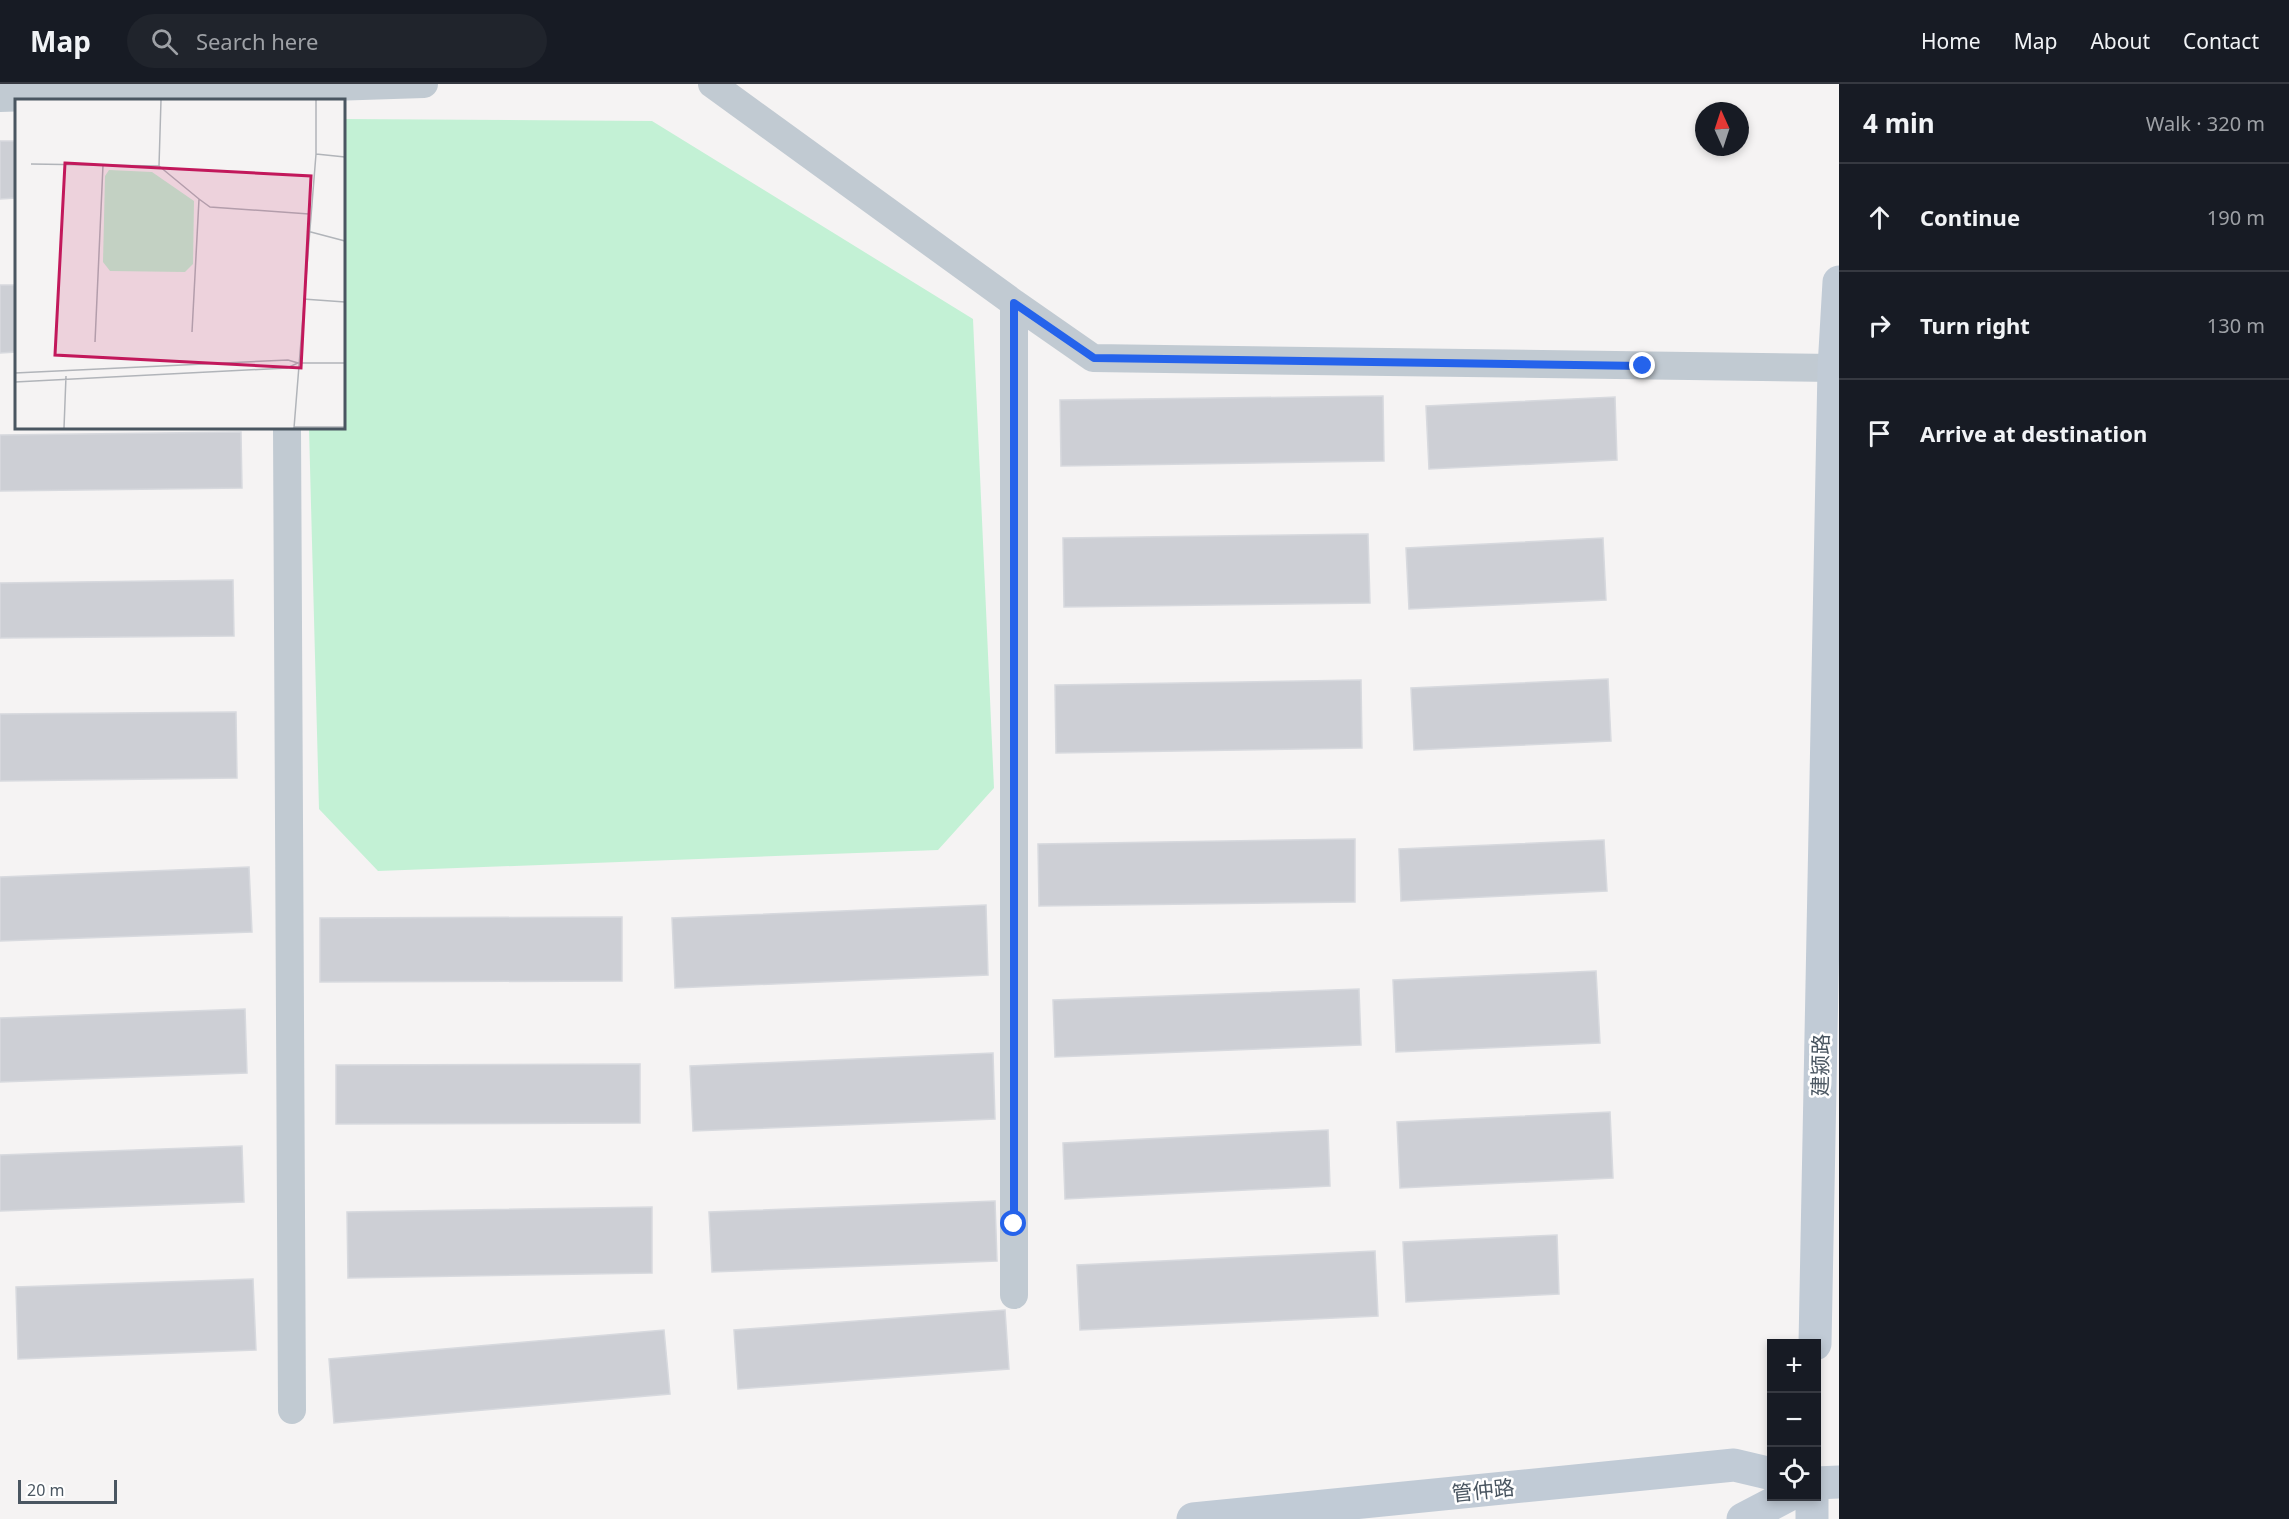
<!DOCTYPE html>
<meta charset="utf-8">
<style>
body{margin:0;font-family:"Noto Sans","Noto Sans SC",sans-serif;background:#20242c;color:#f1f3f6}
.controls{position:absolute;right:18px;bottom:18px;display:grid;overflow:hidden;border-radius:0px;box-shadow:0 3px 9px #0003}
.controls button{width:54px;height:54px;display:grid;place-items:center;padding:0;border:0;border-bottom:2px solid #363941;background:#171b24;color:#f1f3f6;font:30px sans-serif}
.compass{position:absolute;left:1695px;top:18px;width:54px;height:54px;border-radius:50%;background:#171b24;box-shadow:0 3px 9px #0003;rotate:357deg}
.scale{position:absolute;left:18px;bottom:15px;width:99px;box-sizing:border-box;padding-left:6px;border:3px solid #4a5661;border-top:0;font-size:16px;line-height:21px;white-space:nowrap;color:#4a5661;-webkit-text-stroke:4px #fff;paint-order:stroke}
.stop{position:absolute;width:18px;height:18px;margin:-14px;border:4px solid #2563eb;border-radius:50%;background:#fff}
.stop.end{background:#2563eb;border-color:#fff;box-shadow:0 2px 6px #0008}
.list{margin:0;padding:0;list-style:none}
h2{display:flex;justify-content:space-between;align-items:center;height:78px;margin:0;padding:0 24px;font-size:26px}
h2 small{font-size:20px;font-weight:400;color:#9ea1a6}
.list li{display:grid;grid-template-columns:39px 1fr auto;gap:18px;align-items:center;box-sizing:border-box;height:108px;padding:0 24px;border-top:2px solid #363941}
.list b{display:block;font-size:22px;white-space:nowrap}
.list em{font-size:20px;font-style:normal;color:#9ea1a6}
.icon{flex:none;width:33px;height:33px;fill:none;stroke:currentColor;stroke-width:2;stroke-linecap:round;stroke-linejoin:round}
.map{position:relative;flex:none;width:1839px;height:1435px;overflow:hidden}
header{display:flex;align-items:center;gap:36px;box-sizing:border-box;height:84px;padding:0 30px;background:#171b24;border-bottom:2px solid #363941}
header strong{font-size:28px}
nav{display:flex;gap:33px;margin-inline-start:auto;font-size:21px}
.search{width:420px;height:54px;background:#20242c;display:flex;align-items:center;gap:15px;box-sizing:border-box;padding:0 21px;border-radius:33px;color:#9ea1a6;font-size:22px}
main{display:flex}
aside{flex:1;background:#171b24}
.map>svg:first-child{display:block}
.green{fill:#c3f1d5}
.building{fill:#cdcfd5;stroke:#d7d9de;stroke-width:1.5}
.lines{fill:none;stroke-linecap:round;stroke-linejoin:round}
.street{stroke:#c1cad2;stroke-width:28}
.secondary{stroke:#c1cbd6;stroke-width:33}
.route{stroke:#2563eb;stroke-width:8}
.labels{text-anchor:middle;dominant-baseline:central;stroke-width:5;stroke-linejoin:round;paint-order:stroke}
.street-label{font-size:21px;fill:#4a5661;stroke:#fff}
.inset-road{fill:none;stroke:#b1b4b9;stroke-width:1.5}
.view{fill:#c2185b;fill-opacity:0.15;stroke:#c2185b;stroke-width:3}
.inset-edge{fill:none;stroke:#4a5661;stroke-width:3}
</style>
<header>
<strong>Map</strong>
<div class="search"><svg class="icon" aria-label="search" viewBox="0 0 24 24"><circle cx="10" cy="10" r="6"/><path d="M15 15l6 6"/></svg>Search here</div>
<nav><a>Home</a><a>Map</a><a>About</a><a>Contact</a></nav>
</header>
<main>
<div class="map">
<svg width="1839" height="1435" viewBox="0 0 1839 1435">
<rect width="100%" height="100%" fill="#f5f3f3"/>
<path class="green" d="M344,35L652,37L973,235L994,704L938,766L378,787L319,725L309,344H344Z"/>
<path class="building" d="M0,57H16V114L0,115Z
M0,201H16V268L0,269Z
M1383,312L1384,377L1061,382L1060,316Z
M1615,313L1617,376L1429,385L1426,322Z
M241,348L242,404L0,407V351Z
M1368,450L1370,519L1064,523L1063,454Z
M1603,454L1606,516L1409,525L1406,464Z
M233,496L234,552L0,554V499Z
M1608,595L1611,657L1414,666L1411,604Z
M1361,596L1362,664L1056,669L1055,601Z
M236,628L237,694L0,697V630Z
M1355,755V818L1039,822L1038,760Z
M1604,756L1607,807L1401,817L1399,765Z
M249,783L252,848L0,857V793Z
M986,821L988,891L675,904L672,834Z
M622,833V897L320,898V834Z
M1596,887L1600,959L1396,968L1393,896Z
M1359,905L1361,961L1055,973L1053,916Z
M245,925L247,989L0,998V934Z
M993,969L995,1035L693,1047L690,982Z
M640,980V1039L336,1040V981Z
M1610,1028L1613,1094L1400,1104L1397,1038Z
M1328,1046L1330,1102L1065,1115L1063,1059Z
M242,1062L244,1118L0,1127V1071Z
M995,1117L997,1177L712,1188L709,1128Z
M652,1123V1189L348,1194L347,1128Z
M1557,1151L1559,1210L1406,1218L1403,1158Z
M1375,1167L1378,1232L1080,1246L1077,1181Z
M253,1195L256,1266L18,1275L16,1203Z
M1005,1226L1009,1285L738,1305L734,1246Z
M664,1246L670,1310L334,1339L329,1275Z"/>
<g class="lines">
<path class="street" d="M712,0L1014,219V1211
M0,14L424,0
M1014,219L1093,274L1834,284
M287,344L292,1326"/>
<path class="secondary" d="M1815,1260L1834,284L1839,198
M1816,1399L1839,1398
M1193,1435L1734,1381L1772,1390
M1743,1435L1787,1412
M1812,1435V1412"/>
</g>
<g class="lines">
<path class="route" d="M1014,1140V219L1094,274L1643,282"/>
</g>
<g class="labels">
<g class="street-label">
<text transform="translate(1820 981) rotate(-89)">建颍路</text>
<text transform="translate(1483 1406) rotate(-6)">管仲路</text>
</g>
</g>
<g transform="translate(15 15)">
<rect width="330" height="330" fill="#f5f3f3"/>
<path d="M94,71L137,73L179,102L178,165L170,173L95,172L88,163L90,77Z" fill="#c3f1d5"/>
<path class="inset-road" d="M301,55L330,58M16,65L144,67L146,1M144,67L184,100L177,233M184,100L195,108L294,115M292,132L330,142M288,200L330,203M80,243L88,66M283,264H330M0,274L273,261L283,264L272,269L0,283M279,328H330M49,329L51,277M279,329L301,55V1"/>
<path class="view" d="M50,64L296,77L286,269L40,256Z"/>
<rect width="330" height="330" class="inset-edge"/>
</g>
</svg>
<div class="controls">
<button>+</button>
<button>−</button>
<button><svg class="icon" aria-label="locate" viewBox="0 0 24 24"><circle cx="12" cy="12" r="6"/><path d="M12 2v4M12 18v4M2 12h4M18 12h4"/></svg></button>
</div>
<svg class="compass" viewBox="-18 -18 36 36"><path d="M0-13l5 13h-10z" fill="#e53935"/><path d="M0 13l5-13h-10z" fill="#9ea1a6"/></svg>
<div class="scale">20 m</div>
<div class="stop" style="left:1014px;top:1140px"></div>
<div class="stop end" style="left:1643px;top:282px"></div>
</div>
<aside>
<h2>4 min<small>Walk · 320 m</small></h2>
<ul class="list">
<li><svg class="icon" aria-label="ahead" viewBox="0 0 24 24"><path d="M12 20V5M6 11l6-6 6 6"/></svg><div><b>Continue</b></div><em>190 m</em></li>
<li><svg class="icon" aria-label="right" viewBox="0 0 24 24"><path d="M7 20v-9h11M14 6l5 5-5 5"/></svg><div><b>Turn right</b></div><em>130 m</em></li>
<li><svg class="icon" aria-label="arrive" viewBox="0 0 24 24"><path d="M6 21V4h12l-3 4 3 4H6"/></svg><div><b>Arrive at destination</b></div></li>
</ul>
</aside>
</main>
